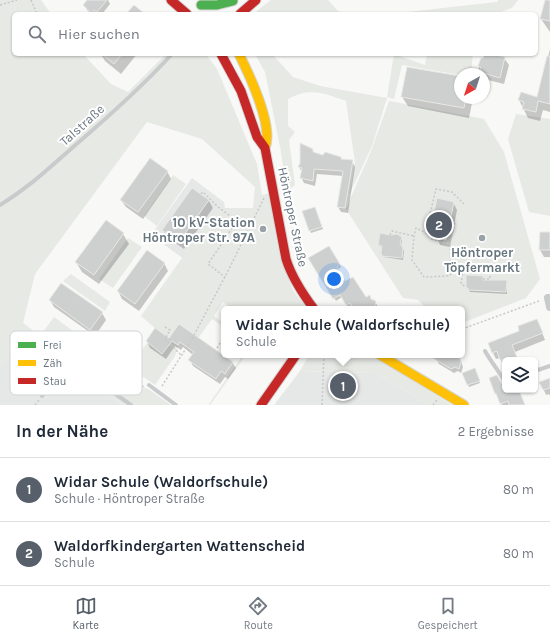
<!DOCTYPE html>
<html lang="de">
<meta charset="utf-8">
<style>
body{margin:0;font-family:Karla,sans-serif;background:#f6f6f7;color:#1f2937}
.controls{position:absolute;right:12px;bottom:12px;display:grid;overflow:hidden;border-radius:6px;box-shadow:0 1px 3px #0004}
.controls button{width:36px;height:36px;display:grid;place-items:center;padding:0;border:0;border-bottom:1px solid #e0e1e3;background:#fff;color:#1f2937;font:20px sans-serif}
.compass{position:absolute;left:454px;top:68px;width:36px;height:36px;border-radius:50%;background:#fff;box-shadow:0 1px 3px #0004;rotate:219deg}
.you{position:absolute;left:334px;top:279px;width:14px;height:14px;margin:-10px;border:3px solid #fff;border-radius:50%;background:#1a73e8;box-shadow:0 0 0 6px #1a73e833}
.badge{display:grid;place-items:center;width:26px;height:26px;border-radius:50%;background:#565f6a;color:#fff;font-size:13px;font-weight:700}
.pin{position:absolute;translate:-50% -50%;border:2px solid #fff;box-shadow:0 1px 4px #0006}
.popup{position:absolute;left:221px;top:306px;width:244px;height:52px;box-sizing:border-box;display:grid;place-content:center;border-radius:6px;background:#fff;filter:drop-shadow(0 1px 3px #0005);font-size:13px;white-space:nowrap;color:#747a83}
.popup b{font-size:15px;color:#1f2937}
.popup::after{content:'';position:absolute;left:50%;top:100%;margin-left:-8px;border:8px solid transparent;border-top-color:#fff}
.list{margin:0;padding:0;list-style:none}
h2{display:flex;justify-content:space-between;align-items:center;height:52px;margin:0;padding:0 16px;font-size:17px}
h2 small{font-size:13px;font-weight:400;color:#747a83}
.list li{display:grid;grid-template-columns:26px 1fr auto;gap:12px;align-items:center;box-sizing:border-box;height:64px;padding:0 16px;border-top:1px solid #e0e1e3}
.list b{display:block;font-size:15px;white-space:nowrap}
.list p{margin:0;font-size:13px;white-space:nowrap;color:#747a83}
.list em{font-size:13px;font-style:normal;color:#747a83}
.icon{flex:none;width:22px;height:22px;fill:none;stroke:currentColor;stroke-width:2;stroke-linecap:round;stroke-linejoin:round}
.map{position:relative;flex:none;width:550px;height:405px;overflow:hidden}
.search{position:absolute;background:#fff;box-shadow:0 1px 3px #0004;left:12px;right:12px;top:12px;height:44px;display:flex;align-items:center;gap:10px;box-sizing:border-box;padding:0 14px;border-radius:6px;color:#747a83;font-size:15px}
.sheet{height:180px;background:#fff}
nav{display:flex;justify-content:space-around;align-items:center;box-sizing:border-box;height:56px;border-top:1px solid #e0e1e3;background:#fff;font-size:11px;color:#747a83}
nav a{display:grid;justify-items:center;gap:2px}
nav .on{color:#565f6a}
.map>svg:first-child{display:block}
.built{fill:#e6e8e7}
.green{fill:#e7e9e5}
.shadow{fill:#0003}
.building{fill:#ced0d0;stroke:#e8e8e6}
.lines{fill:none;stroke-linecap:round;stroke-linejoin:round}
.fast-casing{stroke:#d4d5d5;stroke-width:11}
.slow-casing{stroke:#d4d5d5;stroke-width:11}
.jam-casing{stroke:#d4d5d5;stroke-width:11}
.path{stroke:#c7c8c9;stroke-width:1.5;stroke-dasharray:2 2;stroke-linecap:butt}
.lane{stroke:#c9cacb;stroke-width:4}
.street{stroke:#c9cacb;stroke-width:8}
.fast{stroke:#4caf50;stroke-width:9}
.slow{stroke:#ffc107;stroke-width:9}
.jam{stroke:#c62828;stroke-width:9}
.poi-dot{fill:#99a2a8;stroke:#fff;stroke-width:1.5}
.labels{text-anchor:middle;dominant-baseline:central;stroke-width:4;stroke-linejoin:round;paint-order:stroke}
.street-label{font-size:13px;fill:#66747e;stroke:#fff}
.poi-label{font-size:13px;font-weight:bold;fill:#66747e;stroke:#fff;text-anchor:end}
.key{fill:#fff;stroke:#d1d5d8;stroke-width:1}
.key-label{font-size:11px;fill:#66747e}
</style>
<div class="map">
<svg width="550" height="405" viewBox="0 0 550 405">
<rect width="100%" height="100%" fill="#f8f8f7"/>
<path class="built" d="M192,178L224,202L225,209L207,276L151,235Z
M25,340L84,381L123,405H0V365L12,351Z
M300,371L376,373L430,405H274Z"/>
<path class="green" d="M0,0H41L51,14H14V54H83L111,84L128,92L166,54H206L217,69L257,164L262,195L270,193L284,269L294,292L307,309H232L223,302L214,316L224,324V327L212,319L194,344L188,330L179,324L168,338L178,346L175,356L155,385L133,370L131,367L142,350L157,330L141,316L213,214L220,208H253L255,187L202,139L147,122L35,274L23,323L60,351L150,390L171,405H123L84,381L25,340L12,351L0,365Z
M271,0H328L338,11L351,14H253Z
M498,0H518L512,8L494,14H407V12L497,2Z
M255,54H272L293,77L320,86L387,98L372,146L349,195L355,162L346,101C324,93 310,87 288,99V126L295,132L289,140L295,185L287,192L281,152L265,72Z
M394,54L425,65L427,54H473L471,74H460V75L402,65L394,99L387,97Z
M389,101L484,119L504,152L540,279L526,298L462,323V309H427L418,300L403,298L346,209L371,151Z
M516,114L550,119V216L529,212L508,139Z
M173,175L186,184L157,226L144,216Z
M128,238L142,247L113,288L99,279Z
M71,274L110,302L105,311L63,281Z
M54,317L87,341L77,356L43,332Z
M243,355H246L210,405L209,404Z
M309,355H371L452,405H430L376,373L300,371Z"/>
<path class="shadow" d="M88,0H108L110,4L102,14H92L87,10L84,5Z
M550,2V32L541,19Z
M550,49V112L543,110L540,121L528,118L519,100L538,98Z
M101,54H137L121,74L105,61Z
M485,54L504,58L509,65L504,84L484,79V74H480L478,72L481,59H483Z
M460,77V98H473L469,118L408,106L402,97Z
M312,149L314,153L324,156L341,158L342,160L352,161L355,167L348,213L341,212L338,207L343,176L317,174L315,186L304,183L301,177L302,172L299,167Z
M167,171L171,179L143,219L126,207L121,200Z
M192,189L209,201L213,208L184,249L167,237L163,230Z
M453,202L457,210L450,247L440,245L432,226Z
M316,210L323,229L311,233L303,212Z
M106,221L123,234L129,244L99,284L82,272L76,262Z
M550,233V257H544L540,250Z
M401,238L402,240L401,246L404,251L403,260L384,257L382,247L379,245Z
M329,247L341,267L337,270L345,283L366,299L375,302L377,305V309H354L352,305L348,307L342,297L336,301L310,259Z
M164,263L168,271L139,311L122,299L118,291Z
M482,277L483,281H506L507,283V294L470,292L467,287Z
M50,300L102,313L106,320L95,336L54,307Z
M537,320L545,340L515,352L518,360H505V370L500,358L496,359L493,353Z
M179,325L232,362L236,368L228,379L225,377L220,384L193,366L190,360L193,355L183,347L181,350L175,346L166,359L150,348L147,341L169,339Z
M434,355H459L463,367L461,373L458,371L454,373L439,364Z
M476,372L480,383L469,387L463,374Z
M550,379V396L549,394L546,395L541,383Z
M502,385L505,388V390H509L523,401L525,405H502L495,393Z"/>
<path class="building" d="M87,0H107L97,12L94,10L92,13L83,5Z
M545,0H550V21L540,19Z
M134,5L145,14H126Z
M102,54H122L114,64Z
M484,54H493L505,57L500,78L479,72L481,67L478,66L481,58H483Z
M547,56H550V104L538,101L536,112L522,109L524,102L518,100L521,92L537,97Z
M407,67L460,76V98H466L464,108L401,97Z
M300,143L313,149V152L323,155L325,152L341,157V159L353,160L345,208L337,207L343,171L314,169L313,181L300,178L302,168L298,167L300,163Z
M150,158L168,171L138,212L120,200Z
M192,188L209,200L179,242L162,230Z
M437,198L454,202L446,240L435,238L437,228L431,227Z
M315,207L322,227L309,231L302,211Z
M106,220L124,233L94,275L75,262Z
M540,232H550V250H539Z
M380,233L390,235L397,234L402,237L400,243L403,248L402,258L382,256L381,252L382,246L378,245Z
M329,246L340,264L337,267L345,281L353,277L366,297L370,295L371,299L376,301L375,305L378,309H353L350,303L346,305L340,295L333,299L308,258Z
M147,250L165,263L135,304L117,291Z
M466,275L483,276V280H507L506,292L468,290V288H466Z
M61,283L103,312L90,330L49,300Z
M537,319L543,333L512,345L518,360H500L497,351L492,353L488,343L519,331L518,326Z
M179,324L233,362L225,374L221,371L216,379L188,360L194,352L180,342L178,345L172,341L162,354L146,341L155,328L169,338Z
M428,355H459L461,362L459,369L455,367L451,369Z
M475,368L480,381L467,385L462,373Z
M497,375L502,384L505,385V390H519L525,405H509L508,401L500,404L496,393L495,394L489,378Z
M550,378V388L543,390L539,382Z"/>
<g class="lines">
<defs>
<path id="fast" d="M201,5H217L233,1"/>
<path id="slow" d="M239,54C249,74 274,127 265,148
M380,355L464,405"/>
<path id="jam" d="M171,0L187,14
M240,14L256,0
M221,54L241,91L257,137L265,148L286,259C292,278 302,293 314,309
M261,405L296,355"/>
</defs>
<use href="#fast" class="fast-casing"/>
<use href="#slow" class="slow-casing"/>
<use href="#jam" class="jam-casing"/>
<path class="path" d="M31,0L37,14
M0,5L17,0
M201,194L203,192L218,207L237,221L208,264L225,277
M464,204L452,192L436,189L429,218L428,234L416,228L414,236L412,260L424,277L449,276L455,269L485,273
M449,225L455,223
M390,235L392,231L414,236
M431,239L450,244L451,265L455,269
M450,244L455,223
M463,270L461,284L465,286
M483,279H490V273
M165,327L170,330L165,339L182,356
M462,329L539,301
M217,348L222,340
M162,386L192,339L229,269L264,198
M122,390L144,386
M35,405L39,400
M322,405L324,355
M433,405L437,400"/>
<path class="lane" d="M0,205C28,188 48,169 72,148C107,118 141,88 172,54
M485,351C491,362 499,371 505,382
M535,371L550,366
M149,385L176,405
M42,396L55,381L76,371L94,379L131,405"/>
<path class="street" d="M548,298L550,307"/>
<use href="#fast" class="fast"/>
<use href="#slow" class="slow"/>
<use href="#jam" class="jam"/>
</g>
<g class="poi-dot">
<circle cx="263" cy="229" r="4"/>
<circle cx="482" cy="238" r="4"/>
</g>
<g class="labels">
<g class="street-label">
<text transform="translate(82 125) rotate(-42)">Talstraße</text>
<text transform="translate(293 217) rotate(78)">Höntroper Straße</text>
</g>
<g class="poi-label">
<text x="255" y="222">10 kV-Station<tspan x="255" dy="15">Höntroper Str. 97A</tspan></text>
<text x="482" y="252" text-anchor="middle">Höntroper<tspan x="482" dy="15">Töpfermarkt</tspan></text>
</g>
</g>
<rect x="10" y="331" width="132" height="64" rx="6" class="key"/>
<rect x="18" y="342" width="18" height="6" fill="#4caf50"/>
<rect x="18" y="360" width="18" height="6" fill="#ffc107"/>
<rect x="18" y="378" width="18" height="6" fill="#c62828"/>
<g class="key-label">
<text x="43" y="349">Frei</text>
<text x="43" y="367">Zäh</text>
<text x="43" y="385">Stau</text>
</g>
</svg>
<div class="controls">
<button><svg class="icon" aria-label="layers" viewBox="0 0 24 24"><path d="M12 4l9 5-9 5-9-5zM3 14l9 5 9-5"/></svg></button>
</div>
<svg class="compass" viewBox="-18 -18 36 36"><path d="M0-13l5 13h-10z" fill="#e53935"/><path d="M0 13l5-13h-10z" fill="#747a83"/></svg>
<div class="you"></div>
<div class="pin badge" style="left:343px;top:386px">1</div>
<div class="popup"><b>Widar Schule (Waldorfschule)</b>Schule</div>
<div class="pin badge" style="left:439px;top:225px">2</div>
<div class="search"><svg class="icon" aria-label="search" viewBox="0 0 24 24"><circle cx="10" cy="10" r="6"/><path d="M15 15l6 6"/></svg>Hier suchen</div>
</div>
<section class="sheet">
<h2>In der Nähe<small>2 Ergebnisse</small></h2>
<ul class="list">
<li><span class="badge">1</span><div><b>Widar Schule (Waldorfschule)</b><p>Schule · Höntroper Straße</p></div><em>80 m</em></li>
<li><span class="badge">2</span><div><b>Waldorfkindergarten Wattenscheid</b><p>Schule</p></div><em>80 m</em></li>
</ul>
</section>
<nav>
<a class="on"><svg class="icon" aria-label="map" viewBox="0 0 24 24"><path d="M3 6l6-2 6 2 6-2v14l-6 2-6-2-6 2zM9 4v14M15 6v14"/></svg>Karte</a>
<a><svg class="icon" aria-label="directions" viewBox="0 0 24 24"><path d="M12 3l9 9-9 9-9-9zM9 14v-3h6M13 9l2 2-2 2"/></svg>Route</a>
<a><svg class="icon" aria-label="saved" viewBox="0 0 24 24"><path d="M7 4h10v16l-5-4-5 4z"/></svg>Gespeichert</a>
</nav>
